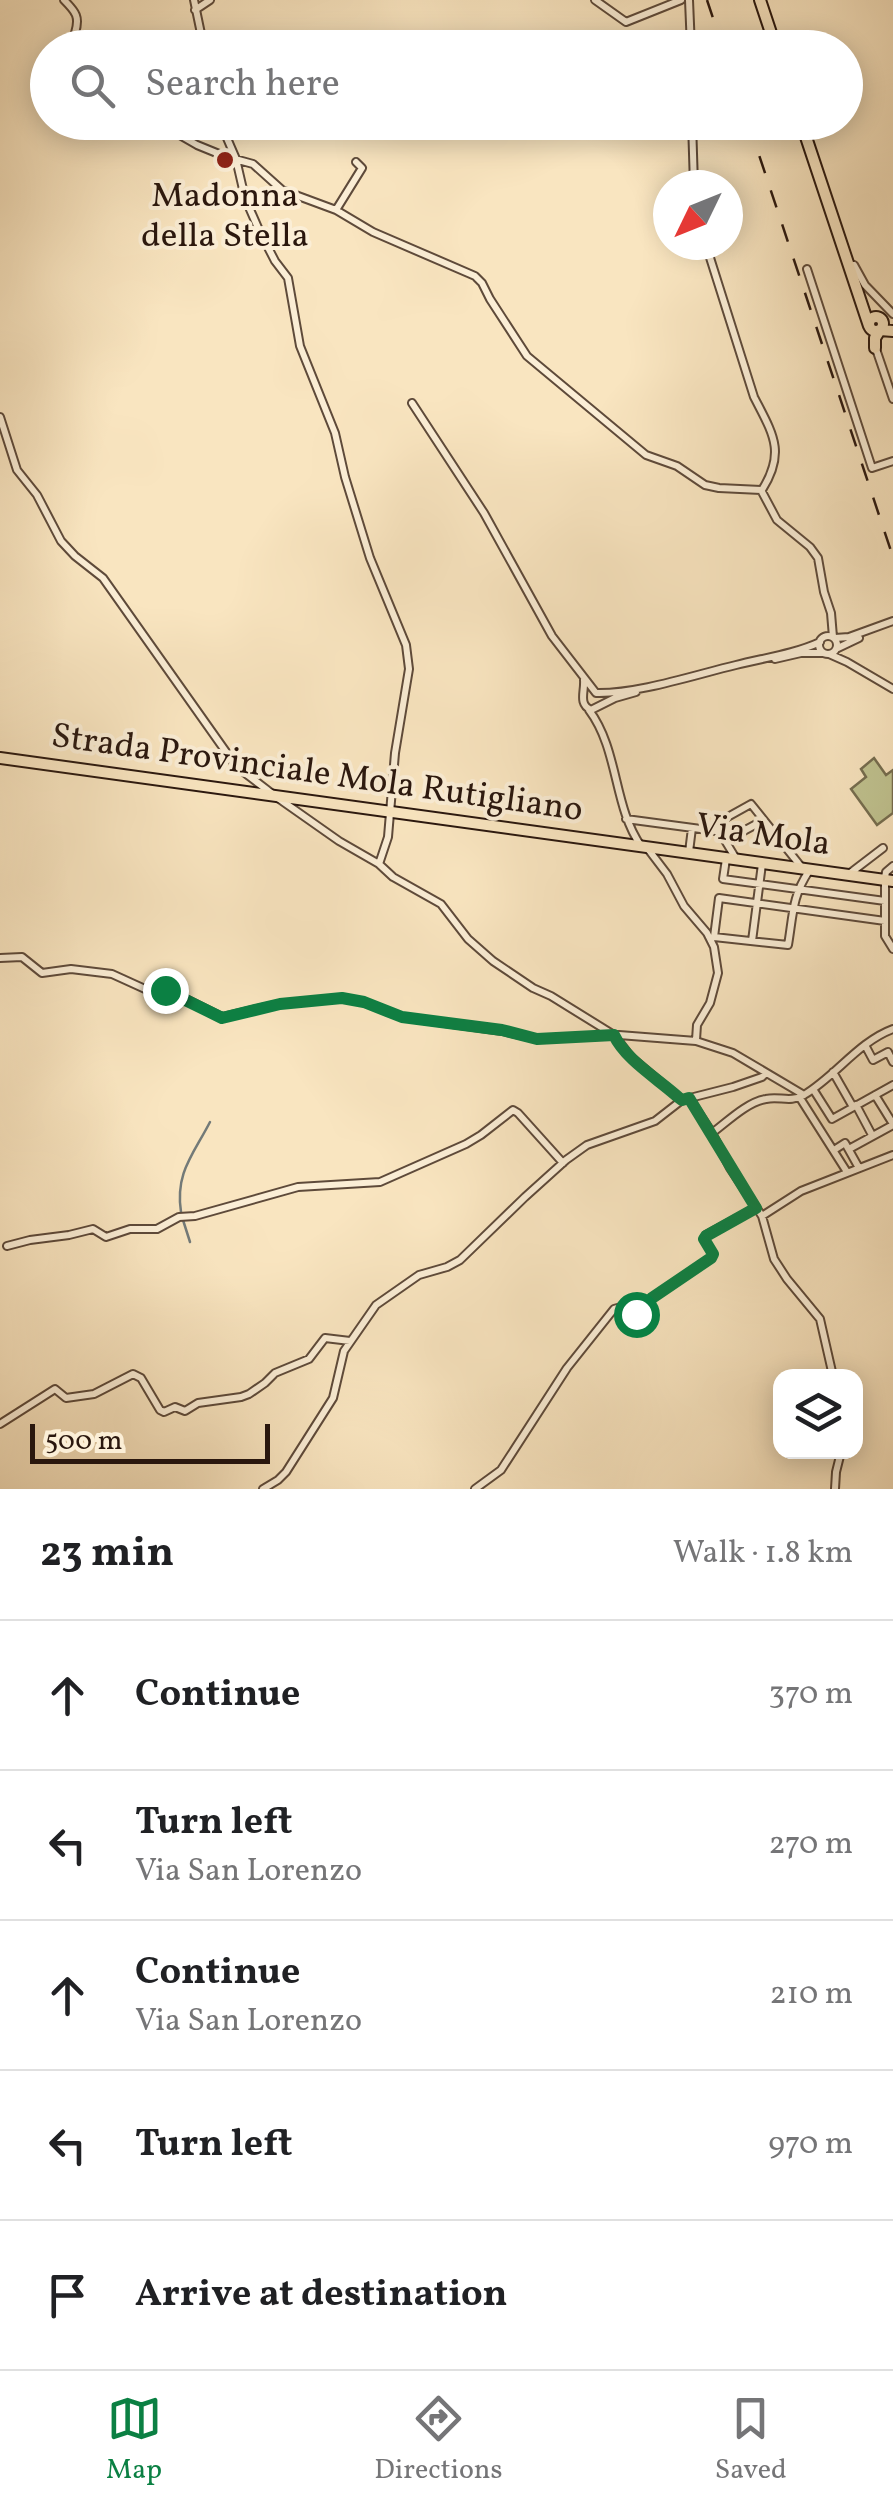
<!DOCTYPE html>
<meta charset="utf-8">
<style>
body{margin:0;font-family:Vollkorn,serif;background:#f2f2f2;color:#202124}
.controls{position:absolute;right:30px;bottom:30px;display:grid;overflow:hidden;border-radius:20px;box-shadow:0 5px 25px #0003}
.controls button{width:90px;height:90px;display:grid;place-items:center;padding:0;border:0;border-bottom:2px solid #e0e0e0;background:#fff;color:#202124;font:50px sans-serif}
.compass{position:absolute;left:653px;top:170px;width:90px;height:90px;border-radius:50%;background:#fff;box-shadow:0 5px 25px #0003;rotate:227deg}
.scale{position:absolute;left:30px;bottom:25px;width:240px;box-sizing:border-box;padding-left:10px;border:5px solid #2a170e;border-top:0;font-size:28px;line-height:35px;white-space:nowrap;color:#2a170e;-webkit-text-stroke:8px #fbeed6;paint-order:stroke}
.stop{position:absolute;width:30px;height:30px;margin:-22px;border:8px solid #0b8043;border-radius:50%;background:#fff}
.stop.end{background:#0b8043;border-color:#fff;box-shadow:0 2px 10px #0008}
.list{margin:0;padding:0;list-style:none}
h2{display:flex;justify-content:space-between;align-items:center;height:130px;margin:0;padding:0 40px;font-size:42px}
h2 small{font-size:32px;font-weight:400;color:#757577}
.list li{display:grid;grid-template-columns:65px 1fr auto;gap:30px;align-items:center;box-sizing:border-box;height:150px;padding:0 40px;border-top:2px solid #e0e0e0}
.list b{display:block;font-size:38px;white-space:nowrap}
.list p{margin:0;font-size:32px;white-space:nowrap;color:#757577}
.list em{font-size:32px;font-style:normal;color:#757577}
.icon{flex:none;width:55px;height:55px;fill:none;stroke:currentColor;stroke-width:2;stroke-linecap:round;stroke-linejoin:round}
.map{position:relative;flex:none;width:893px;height:1489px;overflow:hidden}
.search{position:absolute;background:#fff;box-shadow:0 5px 25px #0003;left:30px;right:30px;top:30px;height:110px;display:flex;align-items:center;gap:25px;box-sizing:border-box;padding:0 35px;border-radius:55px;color:#757577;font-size:38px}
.sheet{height:880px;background:#fff}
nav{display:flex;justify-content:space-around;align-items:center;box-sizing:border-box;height:140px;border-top:2px solid #e0e0e0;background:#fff;font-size:28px;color:#757577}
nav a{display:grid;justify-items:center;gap:5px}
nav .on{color:#0b8043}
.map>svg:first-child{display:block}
.green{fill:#c0c390;stroke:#756d4f;stroke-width:2.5}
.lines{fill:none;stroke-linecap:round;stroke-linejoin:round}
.stream{stroke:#737a78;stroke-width:2.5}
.minor-casing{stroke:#5e4a3a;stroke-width:10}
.major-casing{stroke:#2a170e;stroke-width:14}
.minor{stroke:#fbeed6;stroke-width:6}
.major{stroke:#f9e5c0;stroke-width:10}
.rail{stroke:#2a170e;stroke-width:2.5;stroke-dasharray:18 18;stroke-linecap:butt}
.route{stroke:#0b8043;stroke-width:12}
.poi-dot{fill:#8f2418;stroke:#fbeed6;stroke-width:4}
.labels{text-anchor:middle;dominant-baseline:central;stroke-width:8;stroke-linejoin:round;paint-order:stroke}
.poi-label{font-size:35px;fill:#2a170e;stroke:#fbeed6}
.street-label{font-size:35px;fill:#2a170e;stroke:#fbeed6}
</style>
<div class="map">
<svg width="893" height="1489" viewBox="0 0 893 1489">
<rect width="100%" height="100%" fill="#f9e5c0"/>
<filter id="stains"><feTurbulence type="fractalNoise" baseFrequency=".002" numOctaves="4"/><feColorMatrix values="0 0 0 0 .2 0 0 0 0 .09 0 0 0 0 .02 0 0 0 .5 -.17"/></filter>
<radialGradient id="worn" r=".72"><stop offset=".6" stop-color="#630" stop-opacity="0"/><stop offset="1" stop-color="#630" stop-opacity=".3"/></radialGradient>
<path class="green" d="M874,758L886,775L893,770V813L877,825L851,789L866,777L861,769Z"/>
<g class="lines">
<path class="stream" d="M181,1212C175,1173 193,1155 210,1122
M183,1220L190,1242"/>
<defs>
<path id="minor" d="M64,0C76,12 80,17 75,33L83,48
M194,0L204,48
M595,0L626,22L681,0
M689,0L691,48
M195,10L210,0
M157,122L197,145L224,156L253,164L282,190L336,210L373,232L475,276L482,283L490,299L527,356L646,455L677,466L705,485L719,488L761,490L777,520L810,547L818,558L824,592L831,613L833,637
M220,122L236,159L245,198L259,230L275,261L288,278L300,346L335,433L345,477L370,558L406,645L409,669L395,753L388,837L379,864
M692,122L694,185
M336,210L362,168L356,162
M706,245L754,397C773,434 786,452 762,490
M854,265L865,285L893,314
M807,269L872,468L893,461
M876,349L893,399
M412,403L484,513L552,636L596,693C638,694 694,675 736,665C763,658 794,654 820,642
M0,417L17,470L37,495L61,541L75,556L103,578L236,766L275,796L339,841L379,864L393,877L441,904L468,939L493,961L533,988L551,996L614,1035L631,1057L682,1100
M819 645a9 9 0 1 1 18 0a9 9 0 1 1-18 0Z
M835,638L849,637L893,621
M838,648L859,638
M829,654L847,662L893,689
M775,659L801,653H823
M584,680C585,692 578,704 591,710L615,698L636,692
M589,710C619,750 613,806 641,846
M626,819L738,834L764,820
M648,849L667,874L684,906L707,933L714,947L718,973L710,1003L697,1025L696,1040
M689,852L692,828
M735,857L715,824L751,804L803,869
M726,859L723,879L885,901
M893,866L886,872L885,877V936L893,949
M809,871C792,896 793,916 788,945L714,937L719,898L885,921
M849,874L883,848
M752,941L762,864
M0,958L22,957L42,973L71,969L112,974L145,989L172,992L222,1017L279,1004L343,998L364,1002L402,1017L502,1031L537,1039L619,1035L696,1041L733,1053L804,1095
M865,1045L873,1060L888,1052L893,1062
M833,1072L853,1107
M813,1089L832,1119L893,1085
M875,1095L893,1124
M689,1098L712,1133L730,1168L762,1216L774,1259L787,1279L820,1319L833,1376
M800,1098L847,1172
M856,1105L872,1135
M712,1133C727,1122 747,1102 766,1099C780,1096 790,1103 804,1095C836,1076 858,1042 893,1029
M849,1149L893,1125
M834,1150L845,1143L859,1168
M762,1216L801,1191L893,1155
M7,1246L30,1240L69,1235L93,1229L106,1237L130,1229H157L179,1217L195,1216L298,1187L380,1182L466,1144L481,1135L513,1110L518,1113L563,1163
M0,1424L55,1389L66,1398L94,1394L133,1374L141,1378L160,1410L164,1412L175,1407L185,1411L198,1403L241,1397L249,1394L265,1383L275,1373L309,1359L325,1338L350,1341
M263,1489L278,1480L286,1472L333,1398L344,1351L376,1305L419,1275L447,1267L460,1260L525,1197L566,1160L587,1145L655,1121L682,1100L733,1087L762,1077L766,1073
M475,1489L501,1470L567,1368L614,1309L621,1307L635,1314L652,1298L711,1258L713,1254L704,1239L706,1235L756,1208
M835,1489L836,1472L841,1452"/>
<path id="major" d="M760,0L776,48
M801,122L869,326
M869 324a7 7 0 1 1 14 0a7 7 0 1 1-14 0Z
M875,348V338L880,330L893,331
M0,758L893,881"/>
</defs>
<use href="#minor" class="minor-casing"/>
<use href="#major" class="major-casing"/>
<use href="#minor" class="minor"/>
<use href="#major" class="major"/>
<path class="rail" d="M707,0L723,48
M748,122L893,557"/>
</g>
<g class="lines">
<path class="route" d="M165,990L222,1018L280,1004L342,998L364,1002L402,1017L502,1030L537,1039L614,1035C625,1059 658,1079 678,1097L682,1100L689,1098L756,1208L706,1236L704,1239L713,1254L711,1258L652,1298L636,1314"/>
</g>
<circle class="poi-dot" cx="225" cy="160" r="10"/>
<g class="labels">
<g class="poi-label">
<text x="225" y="197">Madonna<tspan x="225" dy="40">della Stella</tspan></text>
</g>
<g class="street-label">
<text transform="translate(317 774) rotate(8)">Strada Provinciale Mola Rutigliano</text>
<text transform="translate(763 836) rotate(8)">Via Mola</text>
</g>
</g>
<rect width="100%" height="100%" filter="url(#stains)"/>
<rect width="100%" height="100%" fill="url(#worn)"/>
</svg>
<div class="controls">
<button><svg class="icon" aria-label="layers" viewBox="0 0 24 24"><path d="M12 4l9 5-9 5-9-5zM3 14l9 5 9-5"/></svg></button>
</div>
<svg class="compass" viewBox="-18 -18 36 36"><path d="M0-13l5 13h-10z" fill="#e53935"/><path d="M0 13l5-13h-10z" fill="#757577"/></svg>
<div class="scale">500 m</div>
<div class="stop" style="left:636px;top:1314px"></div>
<div class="stop end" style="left:165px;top:990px"></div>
<div class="search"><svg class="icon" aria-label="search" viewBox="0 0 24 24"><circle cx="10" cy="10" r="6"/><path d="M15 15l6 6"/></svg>Search here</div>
</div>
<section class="sheet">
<h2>23 min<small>Walk · 1.8 km</small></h2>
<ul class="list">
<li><svg class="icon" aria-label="ahead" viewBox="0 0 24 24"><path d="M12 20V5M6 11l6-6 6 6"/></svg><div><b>Continue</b></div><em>370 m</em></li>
<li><svg class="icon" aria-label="left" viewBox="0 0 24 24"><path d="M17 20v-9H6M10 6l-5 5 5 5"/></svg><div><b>Turn left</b><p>Via San Lorenzo</p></div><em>270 m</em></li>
<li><svg class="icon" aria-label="ahead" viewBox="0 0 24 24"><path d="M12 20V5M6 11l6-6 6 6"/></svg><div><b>Continue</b><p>Via San Lorenzo</p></div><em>210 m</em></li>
<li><svg class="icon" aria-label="left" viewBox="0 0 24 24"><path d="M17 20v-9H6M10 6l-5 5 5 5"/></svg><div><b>Turn left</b></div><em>970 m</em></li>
<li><svg class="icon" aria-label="arrive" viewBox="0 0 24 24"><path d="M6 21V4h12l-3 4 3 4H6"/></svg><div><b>Arrive at destination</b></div></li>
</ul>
</section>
<nav>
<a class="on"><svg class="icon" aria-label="map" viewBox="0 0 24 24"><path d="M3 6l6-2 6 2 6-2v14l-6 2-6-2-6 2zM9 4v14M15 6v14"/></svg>Map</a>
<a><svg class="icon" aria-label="directions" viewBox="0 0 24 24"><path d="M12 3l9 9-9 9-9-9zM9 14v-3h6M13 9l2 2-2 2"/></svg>Directions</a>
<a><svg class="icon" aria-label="saved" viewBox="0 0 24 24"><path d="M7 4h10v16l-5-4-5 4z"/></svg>Saved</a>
</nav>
